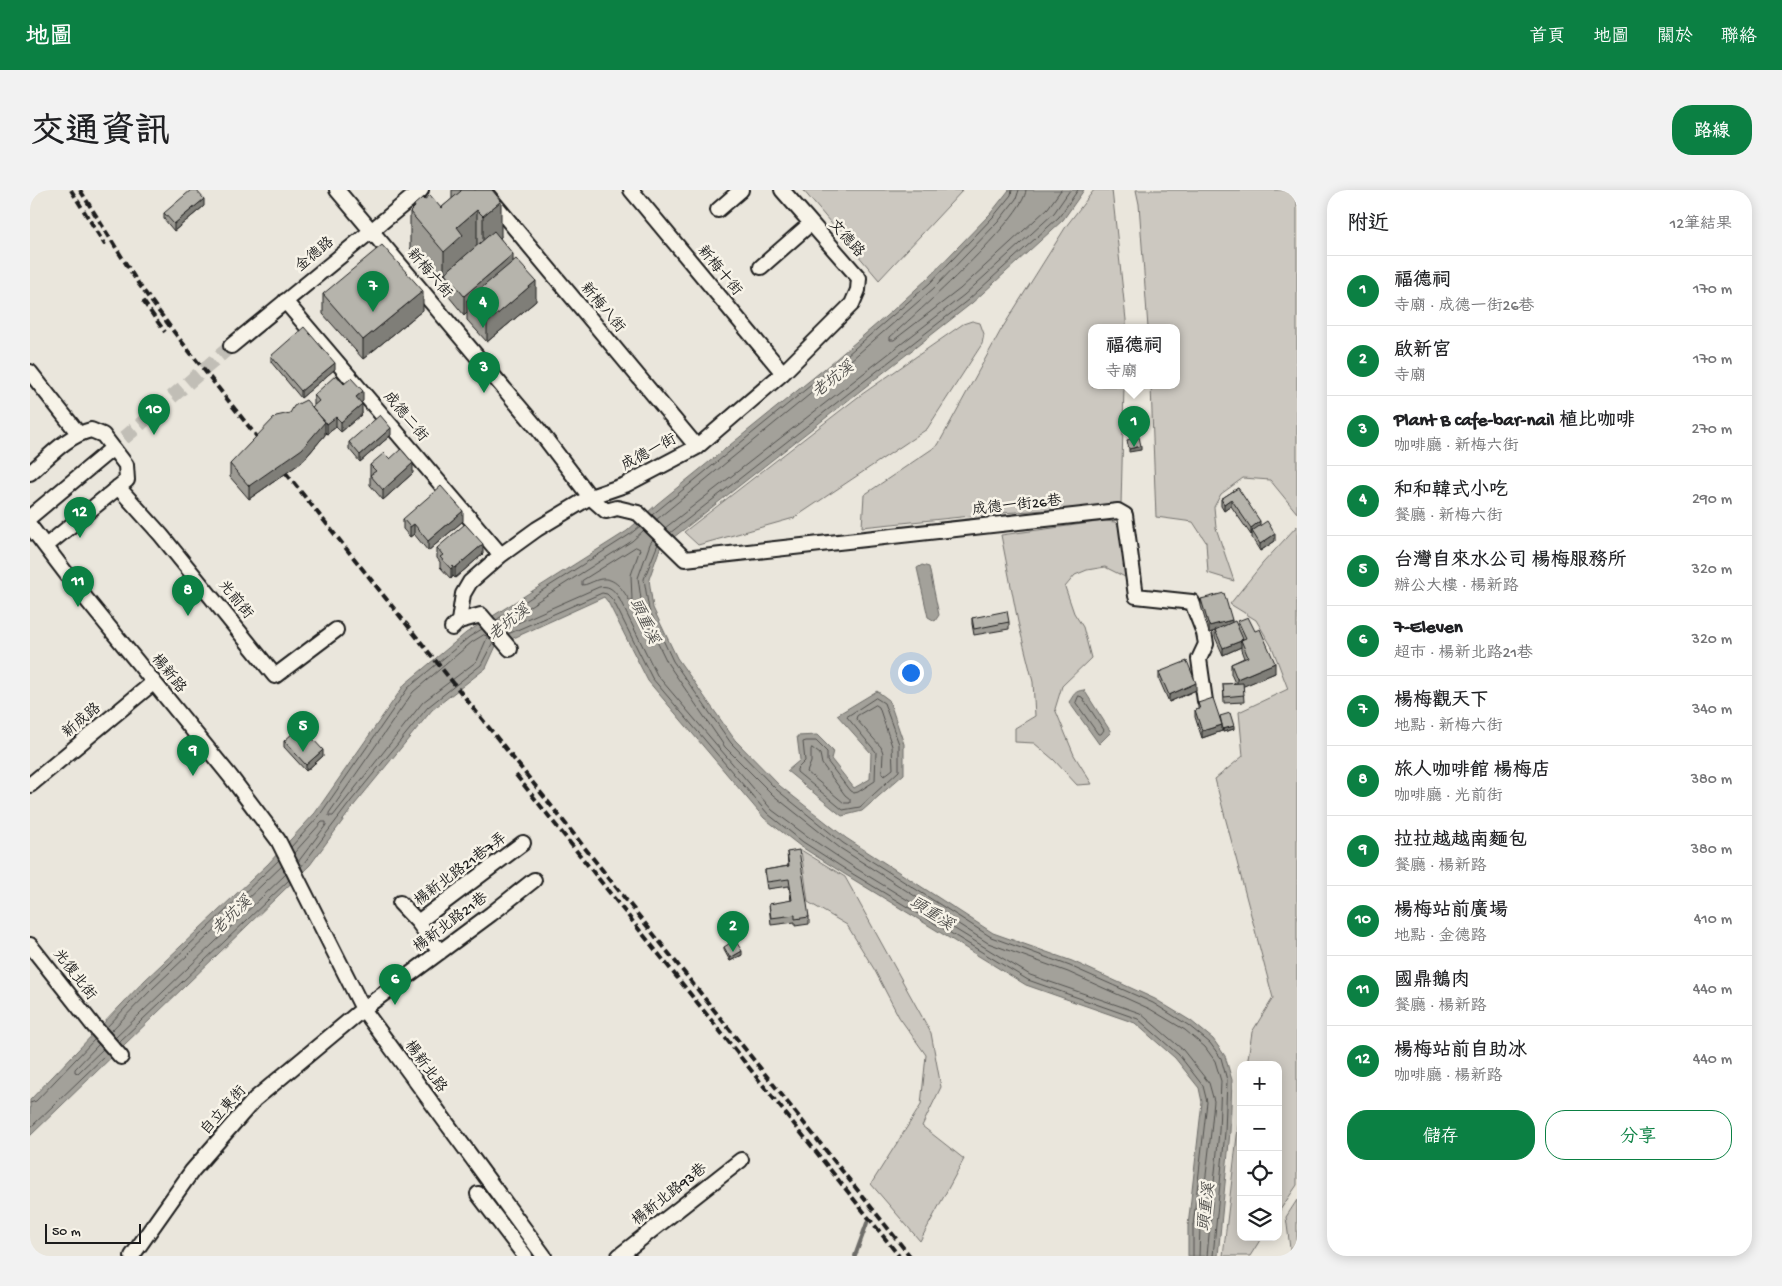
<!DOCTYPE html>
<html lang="zh-TW">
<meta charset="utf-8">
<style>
body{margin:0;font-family:"Gochi Hand","LXGW WenKai TC",sans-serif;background:#f2f2f2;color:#202124}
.controls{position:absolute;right:15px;bottom:15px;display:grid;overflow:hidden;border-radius:10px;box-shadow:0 2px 12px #0003}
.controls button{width:45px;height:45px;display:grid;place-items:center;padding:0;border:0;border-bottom:1px solid #e0e0e0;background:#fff;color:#202124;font:25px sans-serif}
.scale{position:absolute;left:15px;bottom:12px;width:96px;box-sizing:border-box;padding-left:5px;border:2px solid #1c1c1c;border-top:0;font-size:14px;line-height:18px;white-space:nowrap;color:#1c1c1c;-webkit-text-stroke:4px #f7f3e8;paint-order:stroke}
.you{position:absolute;left:880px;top:482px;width:18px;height:18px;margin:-12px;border:4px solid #fff;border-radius:50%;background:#1a73e8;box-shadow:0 0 0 8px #1a73e833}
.badge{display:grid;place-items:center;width:32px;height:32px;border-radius:50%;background:#0b8043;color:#fff;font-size:16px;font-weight:700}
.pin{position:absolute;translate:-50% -41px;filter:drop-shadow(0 1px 2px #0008)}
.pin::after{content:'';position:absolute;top:26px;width:18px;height:15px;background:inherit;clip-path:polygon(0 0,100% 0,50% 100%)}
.popup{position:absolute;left:1058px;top:134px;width:92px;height:65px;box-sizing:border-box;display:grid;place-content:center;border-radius:10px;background:#fff;filter:drop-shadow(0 1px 4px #0005);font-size:16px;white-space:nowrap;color:#757577}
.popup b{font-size:19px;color:#202124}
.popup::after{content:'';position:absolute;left:50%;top:100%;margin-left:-10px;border:10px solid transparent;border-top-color:#fff}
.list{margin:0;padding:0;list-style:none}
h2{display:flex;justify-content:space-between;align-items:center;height:65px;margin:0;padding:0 20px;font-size:21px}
h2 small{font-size:16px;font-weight:400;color:#757577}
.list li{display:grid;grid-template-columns:32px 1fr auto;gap:15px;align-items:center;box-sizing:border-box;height:70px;padding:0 20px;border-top:1px solid #e0e0e0}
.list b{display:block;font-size:19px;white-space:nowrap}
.list p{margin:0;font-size:16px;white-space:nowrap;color:#757577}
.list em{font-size:16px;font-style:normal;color:#757577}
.actions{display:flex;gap:10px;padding:15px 20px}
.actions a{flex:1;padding:11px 0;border:1px solid #0b8043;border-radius:20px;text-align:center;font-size:18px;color:#0b8043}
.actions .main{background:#0b8043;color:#fff}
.icon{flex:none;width:28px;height:28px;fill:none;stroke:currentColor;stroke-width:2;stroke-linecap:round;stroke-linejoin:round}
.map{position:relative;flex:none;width:1267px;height:1066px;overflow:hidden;border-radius:20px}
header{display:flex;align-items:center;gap:30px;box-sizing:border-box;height:70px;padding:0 25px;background:#0b8043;color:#fff}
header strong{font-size:24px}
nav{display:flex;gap:28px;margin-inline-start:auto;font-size:18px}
.intro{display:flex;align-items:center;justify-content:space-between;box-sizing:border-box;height:120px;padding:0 30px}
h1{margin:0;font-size:35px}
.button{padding:12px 22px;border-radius:20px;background:#0b8043;color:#fff;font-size:18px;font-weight:700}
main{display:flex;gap:30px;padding:0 30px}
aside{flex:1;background:#fff;border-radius:20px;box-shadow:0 2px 12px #0003}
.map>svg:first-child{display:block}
.green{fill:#ccc8c0;stroke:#74726e}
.water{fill:#a3a19a;stroke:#6d6c68}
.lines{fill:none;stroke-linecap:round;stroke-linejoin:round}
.shore{stroke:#52514e;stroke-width:1}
.stream{stroke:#6d6c68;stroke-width:4}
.minor-tunnel{stroke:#c1beb6;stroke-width:14;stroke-dasharray:14 7;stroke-linecap:butt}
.minor-casing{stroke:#1c1c1c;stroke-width:18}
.minor{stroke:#f7f3e8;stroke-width:14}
.rail{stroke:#1c1c1c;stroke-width:4;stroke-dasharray:8 4;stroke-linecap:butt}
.wall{fill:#9d9b94;stroke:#1c1c1c}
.shaded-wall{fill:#7f7e78;stroke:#1c1c1c}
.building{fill:#b6b4ac;stroke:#1c1c1c}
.labels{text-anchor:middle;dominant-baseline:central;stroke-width:5;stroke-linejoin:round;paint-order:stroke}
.street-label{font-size:15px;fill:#1c1c1c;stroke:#f7f3e8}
.water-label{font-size:16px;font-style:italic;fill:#52514e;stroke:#f7f3e8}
</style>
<header>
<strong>地圖</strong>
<nav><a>首頁</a><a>地圖</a><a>關於</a><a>聯絡</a></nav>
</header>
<div class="intro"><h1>交通資訊</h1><a class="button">路線</a></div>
<main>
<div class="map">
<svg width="1267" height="1066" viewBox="0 0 1267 1066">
<rect width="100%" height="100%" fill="#eae6dc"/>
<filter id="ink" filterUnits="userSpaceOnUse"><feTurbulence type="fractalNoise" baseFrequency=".02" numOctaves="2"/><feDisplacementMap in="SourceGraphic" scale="10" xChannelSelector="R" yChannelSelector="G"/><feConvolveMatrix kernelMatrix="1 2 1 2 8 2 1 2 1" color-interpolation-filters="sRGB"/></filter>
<g filter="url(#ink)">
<path class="green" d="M773,0H933L849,90Z
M1064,0H1082L1096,130V138H1062V196H1094L1091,315L971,323L832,337L834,305L908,255L971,140L1037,35Z
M1106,0H1267V323L1240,290L1213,288L1191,304L1184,317L1186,338L1204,391L1178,383L1176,352L1163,332L1126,327L1121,196H1146V138H1118L1109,14Z
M942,131L950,133L954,144L952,154L897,239L764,328L668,355L654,342L828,207L933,134Z
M1075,331L1085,332L1089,337L1097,388L1075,377L1057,380L1045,385L1035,397L1044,423L1053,437L1061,468L1032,496L1025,519L1044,565L1062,594L1047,595L1024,570L1004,553L985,552V538L1005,526L1003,492L988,432L971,345Z
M1267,336V995L1248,1023V875H1217L1222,842L1243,808L1185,589L1213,566L1209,522L1258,499L1242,457L1226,430L1200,414L1233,373Z
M771,660L815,687L901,843L911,897L892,936L934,969L890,1051L841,994L891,915L896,865L869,827L844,779L817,735L778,712Z
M1211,912V1047H1232L1220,1066H1193Z
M1267,1010V1066H1261L1256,1027Z"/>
<path class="water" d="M979,0H1054L1033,30L942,113L630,358L619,389L623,418L647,468L705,550L750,596L816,648L963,743L1042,771L1125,809L1161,831L1183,849L1195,866L1202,890L1200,942L1188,1066H1158V1036L1172,912L1169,898L1145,868L1105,833L996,795L816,685L770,656L734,628L618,491L578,412L574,407L466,456L456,478L402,520L325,614L280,675L0,946V910L115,790L238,674L285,623L375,494L436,443L597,341L627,314L799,175L862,121L897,89L960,24Z
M892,375L899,377L909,425L905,431L898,427L887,378Z
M1054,500L1081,542L1069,554L1039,512C1044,505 1044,501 1054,500Z
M847,501L859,510L874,554V584L832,621L812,626L757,581L770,570L767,546L787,545L803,561L801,569L824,598L840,589L841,563L807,525Z"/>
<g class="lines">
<path class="shore" d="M996,0C995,27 885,125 860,147V150H864L930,99L1018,18L1031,0
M622,325L802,178L900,93L963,27L981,5L982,0
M626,330L806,183L904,98L968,32L986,9L989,0
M635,338L934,105L1024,23L1040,0
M640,343L938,110L1029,27L1048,0
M623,349L620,354L608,388L613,423L638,474L695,557L743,605L810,658L958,753L1038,782L1120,819L1155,840L1175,857L1185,871L1191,891L1189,941L1177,1066
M628,354L614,389L619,420L643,471L701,553L747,600L813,653L961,747L1040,776L1123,813L1158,835L1180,853L1191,868L1197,890L1195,942L1183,1066
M606,357L610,359L601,385L602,410H599C592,398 583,385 567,390C561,392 557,395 552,395V391Z
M466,430L599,345L610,336
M470,435L602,351L614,340
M474,439L569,397C578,395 583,399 588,406L627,485L742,620L777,646L822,676L1000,785L1110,823L1153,860L1179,893L1184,911L1181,942L1170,1037L1169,1066
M478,444L572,403L577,404L583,410L622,488L738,624L773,652L818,681L998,790L1108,829L1149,865L1173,896L1177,912L1163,1036V1066
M454,445L457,446V448L447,471L393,512L303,626H299V623L383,502L442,452Z
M1049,506L1052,507L1074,540L1071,544H1068L1046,513Z
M846,508L854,513L869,554V581L830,617L813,620L767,582V579L775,571L773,552L776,551H786L797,562V571L820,601L824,603L828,602L845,591L846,562L817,527Z
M846,515L849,517L862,556L863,579L854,586L852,584L853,563L851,557L826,529L827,526Z
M782,558L790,564L792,574L815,605L820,609V613H814L777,582L781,572V560Z
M261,657L289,626L378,498L439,447L452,439
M264,663L292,632H296V635L268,672
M271,677L321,611L398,517L451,475L463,452
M76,838L119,793L249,670
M80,842L123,798L252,676
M85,848L256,684
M89,852L259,690
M69,854L45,879V882L48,883L73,859
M0,913L6,911L65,849
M0,938L77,864"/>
<path class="stream" d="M825,1066L837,1033"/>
<path class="minor-tunnel" d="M78,262L201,156"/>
<defs>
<path id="minor" d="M307,0L508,239L560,307L576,321L587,318L608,323L655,369L1088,321L1095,325L1106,406L1162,412L1174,443L1176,454L1169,469L1175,511
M453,0L667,257
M601,0L753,183
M688,20L711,0
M731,77L780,34
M255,111L471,365
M201,156L391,0
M0,182L48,243
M0,283C19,267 36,246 61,240L73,245L96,275L97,290L16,356
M88,297L131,345L245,486L306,440
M0,327L78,262
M0,336L48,399L200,586L248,650L333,819L514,1066
M429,431L451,425L480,459
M422,438L429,431L433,404L440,392L471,365L507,339L560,307L595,295L667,257L753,183L822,114L828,100L829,88L752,0
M0,595L124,492
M370,713L388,732L410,762
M388,732L493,653
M0,755L63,835L91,867
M448,1004L495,1066
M102,1066L162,981L225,909L333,819L461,724L504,690
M589,1066L711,970"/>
</defs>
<use href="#minor" class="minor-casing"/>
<use href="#minor" class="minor"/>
<path class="rail" d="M41,0L75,55
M50,0L108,93L144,142L235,257
M113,111L135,142
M248,273L880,1066
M486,585L869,1066"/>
</g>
<path class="wall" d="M422,0H462L471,47L470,48L506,111L457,152L437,130V122L434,125L415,102V98H414L380,58V22L384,18V15L411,18L422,9Z
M174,16L144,41L134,29V23Z
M293,104L393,120L333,169L293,124Z
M241,166L305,179L271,208L241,172Z
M314,194L333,211L331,212L332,224L311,242L306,237L297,244L295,242V245L272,272L219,309L200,287V274L260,223L282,217L285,215H284V205Z
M361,245L330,272L319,259V252Z
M360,269L383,283L353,310L340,295V275Z
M1208,298L1230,336L1245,351L1230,361L1222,348V344L1221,345L1201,316L1194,321L1191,316V309Z
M373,329L433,331L398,361L384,344L380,347L373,339Z
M407,358L453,364L425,388L423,386L421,389L410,377V372L407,368Z
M1171,409L1202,433L1208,439V431L1225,441L1245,483L1213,496L1214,512L1194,513L1193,494L1205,493L1201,484V474L1214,468L1211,460V457L1193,465L1185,447V441L1179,443L1171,416Z
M942,428L979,432V439L944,445L942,434Z
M1129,482L1166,500L1139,512L1129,489Z
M1168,513L1190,528L1204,539L1193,542L1192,536V541L1172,548L1165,527V520H1168Z
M254,551L293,566L276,581L254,557Z
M757,662L779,727V734L765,736V732L741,735L739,714L761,711L759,696L737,699L735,686V680L758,676Z
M694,757L712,765L700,771L694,760Z"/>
<path class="shaded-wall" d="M174,9V16L144,41V34Z
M471,11V47L453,63V26Z
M447,20V56L415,83V98H414V62L427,37Z
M483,64V83L437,110V122L434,125V106Z
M506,91V111L457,152V133Z
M393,101V120L333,169V150Z
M305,173V179L271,208V201Z
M333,201V211L326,217V207Z
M332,214V224L311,242V232Z
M306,227V237L297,244V234Z
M295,232V245L272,272L219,309V296Z
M361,238V245L330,272V265Z
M1111,256V260L1099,262V259Z
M383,273V283L353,310V300Z
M1201,309V316L1194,321V314Z
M433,321V331L398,361V351Z
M1230,331V338L1222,341V344L1221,345V338Z
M384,334V344L380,347V337Z
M1245,344V351L1230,361V354Z
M453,354V364L425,388V378Z
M423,376V386L421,389V379Z
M1202,430V436L1179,443V436Z
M1211,451V457L1193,465V458Z
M1245,473V483L1207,499V489Z
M1166,493V500L1139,512V505Z
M1192,535V541L1172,548V541Z
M1204,536V539L1193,542V539Z
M293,560V566L276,581V575Z
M712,761V765L700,771V768Z"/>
<path class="building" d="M161,0H166L174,9L144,34L134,23Z
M431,0H462L471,11L453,26L447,20L427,37L433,45L414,62L380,22L385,17L384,15L392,8L394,10L400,5L411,18L431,1Z
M464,41L483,64L434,106L415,83Z
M352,55L393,101L333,150L293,104Z
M486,69L506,91L457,133L437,110Z
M274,137L305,173L271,201L241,166Z
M306,185L314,194L321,188L333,201L326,207L332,214L311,232L306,227L297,234L282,217L289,211L284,205Z
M276,210L295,232L272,259L219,296L200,274L246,226L260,223L264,216Z
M350,225L361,238L330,265L319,252Z
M1109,247L1111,256L1099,259L1097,250Z
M371,259L383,273L353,300L340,285L346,281L340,275L354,263L360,269Z
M411,296L433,321L398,351L384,334L380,337L373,329Z
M1208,298L1230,331L1221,338L1201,309L1194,314L1191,309Z
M1237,331L1245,344L1230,354L1222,341Z
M435,334L453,354L425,378L423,376L421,379L410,367L413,365L407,358Z
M1194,403L1202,430L1179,436L1171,409Z
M977,421L979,432L944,439L942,428Z
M1218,427L1225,441L1230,439L1245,473L1207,489L1201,474L1218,467L1211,450L1216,448L1208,431Z
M1205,431L1213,449L1211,450V451L1193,458L1185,440Z
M1157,471L1166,493L1139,505L1129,482Z
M1213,493L1214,505L1194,507L1193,494Z
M1183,508L1192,535L1172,541L1165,520L1170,519L1168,513Z
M1200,523L1204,536L1193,539L1190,526Z
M271,536L293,560L276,575L254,551Z
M769,660L779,727L765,729V725L741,728L739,714L762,710L759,689L737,692L735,680L759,676L757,662Z
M705,750L712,761L700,768L694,757Z"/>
</g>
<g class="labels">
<g class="street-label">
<text transform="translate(816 49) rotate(48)">文德路</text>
<text transform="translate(285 65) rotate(-40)">金德路</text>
<text transform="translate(689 81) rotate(50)">新梅十街</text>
<text transform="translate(399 84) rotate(49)">新梅六街</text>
<text transform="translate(572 118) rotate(50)">新梅八街</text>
<text transform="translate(375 227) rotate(50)">成德二街</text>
<text transform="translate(619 263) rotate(-28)">成德一街</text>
<text transform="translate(987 316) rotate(-6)">成德一街26巷</text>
<text transform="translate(205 410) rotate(51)">光前街</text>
<text transform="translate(138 484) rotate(51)">楊新路</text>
<text transform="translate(52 531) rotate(-40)">新成路</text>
<text transform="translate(431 680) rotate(-37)">楊新北路21巷7弄</text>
<text transform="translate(421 733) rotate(-37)">楊新北路21巷</text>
<text transform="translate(44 785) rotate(52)">光復北街</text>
<text transform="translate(395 877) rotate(54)">楊新北路</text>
<text transform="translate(194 921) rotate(-48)">自立東街</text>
<text transform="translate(640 1005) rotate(-38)">楊新北路93巷</text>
</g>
<g class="water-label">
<text transform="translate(804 191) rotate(-38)">老坑溪</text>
<text transform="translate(613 432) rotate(65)">頭重溪</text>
<text transform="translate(480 434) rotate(-39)">老坑溪</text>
<text transform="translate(901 725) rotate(33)">頭重溪</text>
<text transform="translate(203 727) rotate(-44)">老坑溪</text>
<text transform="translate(1178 1017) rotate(-83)">頭重溪</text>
</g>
</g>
</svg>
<div class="controls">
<button>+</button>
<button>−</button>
<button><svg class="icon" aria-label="locate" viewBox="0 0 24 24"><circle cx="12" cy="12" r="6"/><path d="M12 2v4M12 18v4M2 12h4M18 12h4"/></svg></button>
<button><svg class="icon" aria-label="layers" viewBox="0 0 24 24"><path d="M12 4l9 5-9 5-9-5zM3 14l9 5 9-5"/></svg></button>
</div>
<div class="scale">50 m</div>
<div class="you"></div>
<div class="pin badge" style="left:1104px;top:257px">1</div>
<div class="popup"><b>福德祠</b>寺廟</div>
<div class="pin badge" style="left:703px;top:762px">2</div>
<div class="pin badge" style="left:454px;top:203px">3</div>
<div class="pin badge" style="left:453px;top:138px">4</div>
<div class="pin badge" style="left:273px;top:562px">5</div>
<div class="pin badge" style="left:365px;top:815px">6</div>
<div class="pin badge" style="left:343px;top:122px">7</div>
<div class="pin badge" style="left:158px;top:426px">8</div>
<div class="pin badge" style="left:163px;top:586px">9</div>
<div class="pin badge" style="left:124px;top:245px">10</div>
<div class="pin badge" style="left:48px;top:417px">11</div>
<div class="pin badge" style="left:50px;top:348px">12</div>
</div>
<aside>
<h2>附近<small>12筆結果</small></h2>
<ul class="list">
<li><span class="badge">1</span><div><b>福德祠</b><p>寺廟 · 成德一街26巷</p></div><em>170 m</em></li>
<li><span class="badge">2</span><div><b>啟新宮</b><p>寺廟</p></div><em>170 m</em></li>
<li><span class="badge">3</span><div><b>Plant B cafe-bar-nail 植比咖啡</b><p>咖啡廳 · 新梅六街</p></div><em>270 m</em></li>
<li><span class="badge">4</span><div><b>和和韓式小吃</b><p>餐廳 · 新梅六街</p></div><em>290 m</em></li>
<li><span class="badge">5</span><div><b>台灣自來水公司 楊梅服務所</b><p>辦公大樓 · 楊新路</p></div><em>320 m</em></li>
<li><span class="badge">6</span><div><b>7-Eleven</b><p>超市 · 楊新北路21巷</p></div><em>320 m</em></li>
<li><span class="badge">7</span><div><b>楊梅觀天下</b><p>地點 · 新梅六街</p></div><em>340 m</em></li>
<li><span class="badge">8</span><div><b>旅人咖啡館 楊梅店</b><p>咖啡廳 · 光前街</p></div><em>380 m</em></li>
<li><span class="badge">9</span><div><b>拉拉越越南麵包</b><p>餐廳 · 楊新路</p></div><em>380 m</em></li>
<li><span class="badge">10</span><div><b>楊梅站前廣場</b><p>地點 · 金德路</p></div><em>410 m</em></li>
<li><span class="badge">11</span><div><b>國鼎鵝肉</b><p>餐廳 · 楊新路</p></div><em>440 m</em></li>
<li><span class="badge">12</span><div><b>楊梅站前自助冰</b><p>咖啡廳 · 楊新路</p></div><em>440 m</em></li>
</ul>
<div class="actions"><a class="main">儲存</a><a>分享</a></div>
</aside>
</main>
